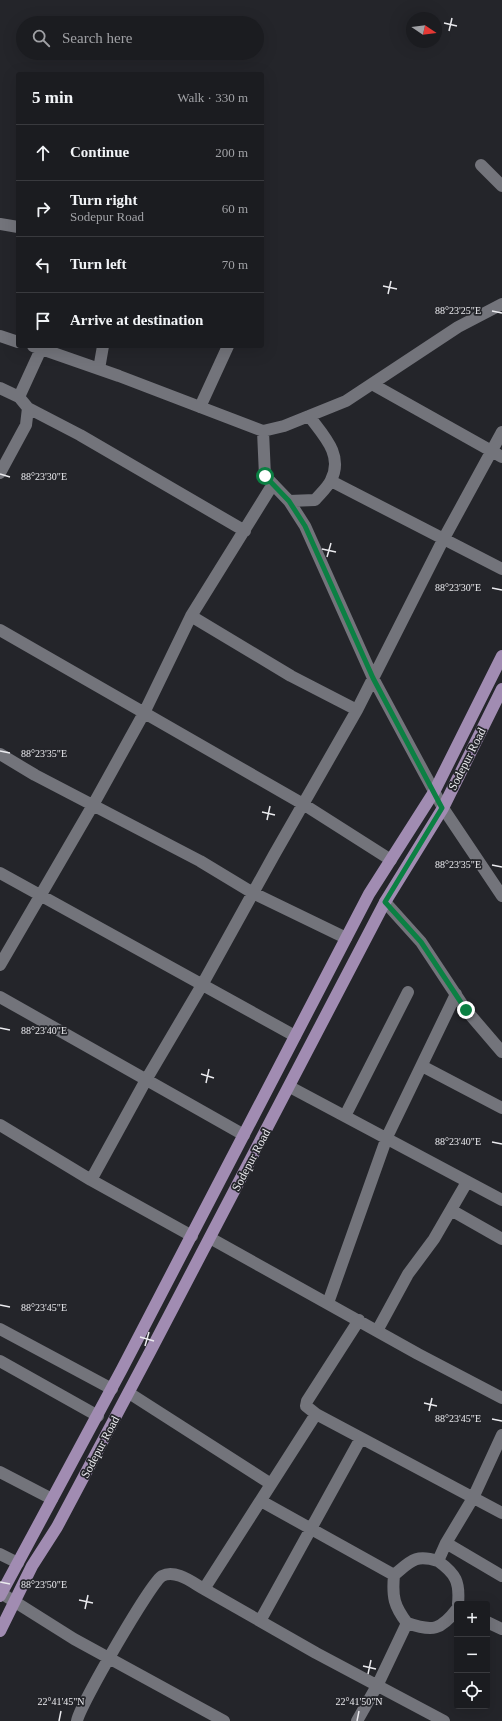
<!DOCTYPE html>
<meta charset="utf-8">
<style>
body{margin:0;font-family:"Times New Roman",serif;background:#28292d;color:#f1f3f6}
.controls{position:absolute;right:12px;bottom:12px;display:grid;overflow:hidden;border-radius:4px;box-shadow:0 4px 16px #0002}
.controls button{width:36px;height:36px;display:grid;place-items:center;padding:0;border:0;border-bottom:1px solid #393a3e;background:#1b1c20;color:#f1f3f6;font:20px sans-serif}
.compass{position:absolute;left:406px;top:12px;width:36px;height:36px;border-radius:50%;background:#1b1c20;box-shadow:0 4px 16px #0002;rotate:103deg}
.stop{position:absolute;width:12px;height:12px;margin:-9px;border:3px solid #0b8043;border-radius:50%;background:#fff}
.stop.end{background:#0b8043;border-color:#fff;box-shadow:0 1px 4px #0008}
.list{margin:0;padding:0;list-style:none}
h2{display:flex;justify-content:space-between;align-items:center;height:52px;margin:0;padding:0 16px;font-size:17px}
h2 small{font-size:13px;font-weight:400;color:#a0a1a5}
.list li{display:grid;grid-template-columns:26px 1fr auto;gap:12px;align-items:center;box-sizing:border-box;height:56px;padding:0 16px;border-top:1px solid #393a3e}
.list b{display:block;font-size:15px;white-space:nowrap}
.list p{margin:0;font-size:13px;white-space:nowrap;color:#a0a1a5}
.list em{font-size:13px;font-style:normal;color:#a0a1a5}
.icon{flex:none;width:22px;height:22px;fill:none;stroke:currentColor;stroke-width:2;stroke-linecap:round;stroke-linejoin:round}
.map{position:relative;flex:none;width:502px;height:1721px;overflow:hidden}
.search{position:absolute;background:#1b1c20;box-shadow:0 4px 16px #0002;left:16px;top:16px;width:248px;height:44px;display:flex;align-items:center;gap:10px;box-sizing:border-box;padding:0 14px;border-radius:22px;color:#a0a1a5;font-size:15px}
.panel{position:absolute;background:#1b1c20;box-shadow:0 4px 16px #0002;left:16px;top:72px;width:248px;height:276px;border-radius:4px}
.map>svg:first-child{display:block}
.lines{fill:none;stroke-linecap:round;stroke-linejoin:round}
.minor{stroke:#73747b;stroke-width:12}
.major{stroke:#a18cb2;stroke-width:12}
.route{stroke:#0b8043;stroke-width:5}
.ticks{fill:none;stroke:#ebebef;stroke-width:1.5}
.labels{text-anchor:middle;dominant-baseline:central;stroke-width:3.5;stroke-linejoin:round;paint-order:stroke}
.street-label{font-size:12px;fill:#ebebef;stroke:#24252a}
.ticks-label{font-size:10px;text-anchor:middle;fill:#ebebef;stroke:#24252a;stroke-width:3.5;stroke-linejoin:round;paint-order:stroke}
</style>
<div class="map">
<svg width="502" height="1721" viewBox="0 0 502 1721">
<rect width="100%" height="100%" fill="#24252a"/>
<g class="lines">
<path class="minor" d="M481,165L502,186
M0,224L18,227
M0,336L18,342
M33,346L119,376L263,431L284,426L346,401L458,327L502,304
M99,369L103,346
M372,384L502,457
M0,388L19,397L41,349L45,346
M200,407L228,346
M28,408L80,435L245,531
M263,431L265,476L289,501L305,526L373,678L443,808L502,896
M0,473L26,425L28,408L19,397
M331,481L502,569
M289,501L315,500C320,494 328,487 331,480C344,455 323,435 309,416
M191,616L273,484
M0,630L303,804L391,860
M0,754L35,775L200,861L253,893L346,938
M0,873L295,1036
M385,902L421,942L466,1010L502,1052
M0,965L93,805L144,713L191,616L291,676L357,710
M0,997L244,1135
M422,1066L502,1108
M290,1087L502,1200
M345,1116L408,992
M0,1125L91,1180L192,1236
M91,1180L146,1080L202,985L274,855L357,710L443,540L502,432
M451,1210L502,1239
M210,1238L418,1354L502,1398
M328,1303L387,1137L456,994
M0,1329L112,1389
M377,1331L408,1274L434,1239L467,1182
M0,1361L98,1416
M129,1393L271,1484
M316,1414L306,1406L307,1401L359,1320
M0,1472L52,1499
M261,1501L394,1575C392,1597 394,1606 407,1623
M446,1543L502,1576
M0,1554L18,1563
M394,1575C411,1561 415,1554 438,1561
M1,1593L74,1639L224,1721
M458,1604C460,1582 456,1574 438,1561L446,1543L473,1498L502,1435
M260,1621L361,1438
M487,1622L502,1629
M77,1721C79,1707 151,1582 162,1576C176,1569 193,1583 204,1589
M357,1721L378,1684L407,1623C433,1632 441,1630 457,1609
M444,1721L316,1653L204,1589L316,1414L502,1513"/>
<path class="major" d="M0,1596L122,1369L369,894L434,792L502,656
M0,1631L32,1566L57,1527L151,1350L385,902L443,808L502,689"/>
</g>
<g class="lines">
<path class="route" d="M265,476L289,501L305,526L373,678L442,808L385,902L421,942L466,1010"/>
</g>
<path class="ticks" d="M444,23L457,26M449,31L452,18M383,286L397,289M388,294L391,281M492,311L502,313M0,474L10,477M322,549L336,552M327,557L331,543M492,588L502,590M0,751L10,753M262,812L275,815M267,820L270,806M492,865L502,867M0,1028L10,1030M201,1074L214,1078M206,1083L209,1069M492,1142L502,1144M0,1305L10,1307M140,1337L154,1341M145,1346L149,1332M424,1403L437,1406M429,1411L432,1398M492,1419L502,1421M0,1582L10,1584M79,1600L93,1603M85,1609L88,1595M363,1666L376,1669M368,1674L371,1660M59,1721L61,1711M357,1721L359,1711"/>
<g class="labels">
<g class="street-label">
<text transform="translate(467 759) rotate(-63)">Sodepur Road</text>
<text transform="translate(251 1160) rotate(-62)">Sodepur Road</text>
<text transform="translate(100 1447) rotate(-62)">Sodepur Road</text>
</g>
</g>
<g class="ticks-label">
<text x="458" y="314">88°23'25"E</text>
<text x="44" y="480">88°23'30"E</text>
<text x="458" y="591">88°23'30"E</text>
<text x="44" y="757">88°23'35"E</text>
<text x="458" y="868">88°23'35"E</text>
<text x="44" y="1034">88°23'40"E</text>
<text x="458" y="1145">88°23'40"E</text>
<text x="44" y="1311">88°23'45"E</text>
<text x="458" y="1422">88°23'45"E</text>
<text x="44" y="1588">88°23'50"E</text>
<text x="61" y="1705">22°41'45"N</text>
<text x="359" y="1705">22°41'50"N</text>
</g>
</svg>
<div class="controls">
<button>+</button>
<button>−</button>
<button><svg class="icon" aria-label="locate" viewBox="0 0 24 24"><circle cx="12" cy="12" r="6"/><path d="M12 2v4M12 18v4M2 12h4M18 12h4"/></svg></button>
</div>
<svg class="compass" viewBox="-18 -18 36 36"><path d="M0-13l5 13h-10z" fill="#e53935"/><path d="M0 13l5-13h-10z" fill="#a0a1a5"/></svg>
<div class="stop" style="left:265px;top:476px"></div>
<div class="stop end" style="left:466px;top:1010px"></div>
<div class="search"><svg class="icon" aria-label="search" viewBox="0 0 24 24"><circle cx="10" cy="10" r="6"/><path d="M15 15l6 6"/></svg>Search here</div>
<section class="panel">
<h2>5 min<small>Walk · 330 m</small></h2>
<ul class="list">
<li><svg class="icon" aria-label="ahead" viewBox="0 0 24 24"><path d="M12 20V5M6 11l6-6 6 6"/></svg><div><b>Continue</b></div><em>200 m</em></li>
<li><svg class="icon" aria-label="right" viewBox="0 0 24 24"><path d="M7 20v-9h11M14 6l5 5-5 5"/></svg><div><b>Turn right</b><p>Sodepur Road</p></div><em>60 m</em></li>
<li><svg class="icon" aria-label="left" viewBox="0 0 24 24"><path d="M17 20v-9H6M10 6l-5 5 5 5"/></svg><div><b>Turn left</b></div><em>70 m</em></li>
<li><svg class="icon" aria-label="arrive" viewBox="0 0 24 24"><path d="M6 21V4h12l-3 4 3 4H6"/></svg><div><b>Arrive at destination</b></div></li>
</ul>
</section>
</div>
